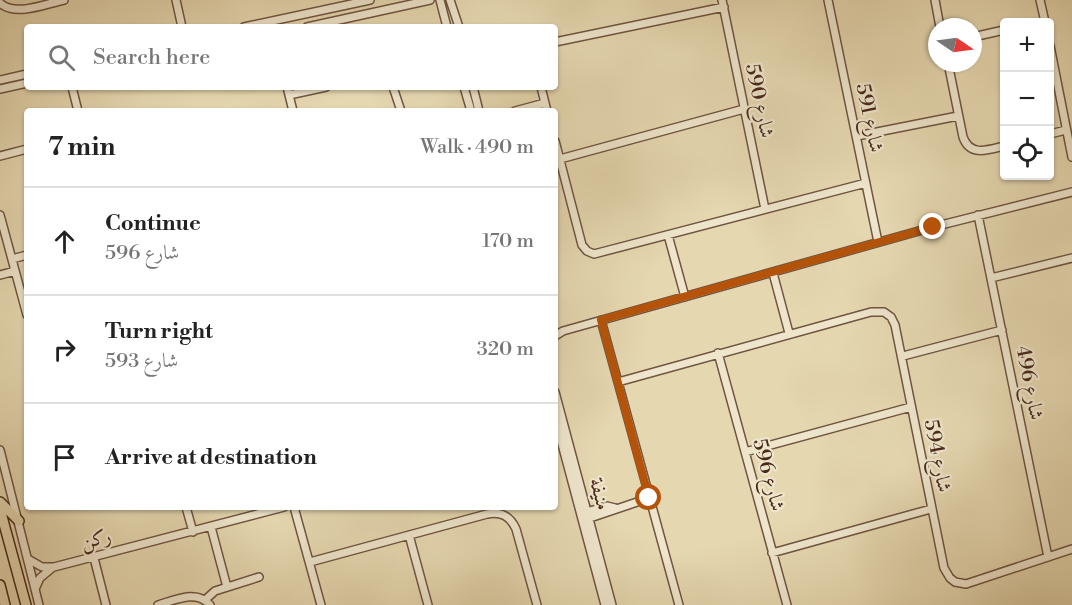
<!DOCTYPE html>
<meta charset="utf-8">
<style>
body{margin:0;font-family:"Libre Bodoni",Amiri,serif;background:#f6f6f6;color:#222}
.controls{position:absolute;right:18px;top:18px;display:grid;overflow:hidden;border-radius:6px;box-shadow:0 2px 4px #0004}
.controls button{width:54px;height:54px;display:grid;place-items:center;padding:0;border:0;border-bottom:2px solid #e0e0e0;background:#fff;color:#222;font:30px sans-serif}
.compass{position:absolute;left:928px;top:18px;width:54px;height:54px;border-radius:50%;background:#fff;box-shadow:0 2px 4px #0004;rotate:103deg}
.stop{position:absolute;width:18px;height:18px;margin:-14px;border:4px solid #b45309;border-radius:50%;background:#fff}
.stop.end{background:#b45309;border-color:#fff;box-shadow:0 2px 6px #0008}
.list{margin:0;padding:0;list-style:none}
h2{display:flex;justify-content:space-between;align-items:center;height:78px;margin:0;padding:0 24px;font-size:26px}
h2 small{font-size:20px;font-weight:400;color:#767676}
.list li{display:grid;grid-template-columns:39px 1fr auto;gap:18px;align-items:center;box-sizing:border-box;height:108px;padding:0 24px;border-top:2px solid #e0e0e0}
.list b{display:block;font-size:22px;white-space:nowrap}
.list p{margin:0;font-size:20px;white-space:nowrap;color:#767676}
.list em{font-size:20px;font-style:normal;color:#767676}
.icon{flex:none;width:33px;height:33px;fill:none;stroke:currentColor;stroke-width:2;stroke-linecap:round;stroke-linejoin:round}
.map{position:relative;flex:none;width:1072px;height:605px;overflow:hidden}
.search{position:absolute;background:#fff;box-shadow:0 2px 4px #0004;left:24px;top:24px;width:534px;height:66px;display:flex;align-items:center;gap:15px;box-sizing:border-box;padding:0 21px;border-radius:6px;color:#767676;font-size:22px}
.panel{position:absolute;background:#fff;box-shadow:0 2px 4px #0004;left:24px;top:108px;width:534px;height:402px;border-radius:6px}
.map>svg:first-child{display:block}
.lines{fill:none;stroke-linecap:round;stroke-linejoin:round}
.minor-casing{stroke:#6f5440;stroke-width:10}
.major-casing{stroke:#48291a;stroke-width:12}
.minor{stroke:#eee5cc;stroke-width:7}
.major{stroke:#e5d7b0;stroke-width:9}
.route{stroke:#b45309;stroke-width:8}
.labels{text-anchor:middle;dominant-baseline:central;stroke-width:4.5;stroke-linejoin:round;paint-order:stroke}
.street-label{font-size:20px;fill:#48291a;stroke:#eee5cc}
</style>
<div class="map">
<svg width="1072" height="605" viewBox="0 0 1072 605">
<rect width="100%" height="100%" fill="#e5d7b0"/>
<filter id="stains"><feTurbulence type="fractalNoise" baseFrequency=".00333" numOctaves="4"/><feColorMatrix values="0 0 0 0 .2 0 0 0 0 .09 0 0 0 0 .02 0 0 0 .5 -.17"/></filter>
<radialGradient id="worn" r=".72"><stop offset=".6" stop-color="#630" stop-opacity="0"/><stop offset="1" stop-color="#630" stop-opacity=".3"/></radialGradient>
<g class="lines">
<defs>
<path id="minor" d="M176,0L182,27
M440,0L447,27
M450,0L459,27
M722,0L765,209
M828,0L878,242
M935,0L940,27
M1040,0L1045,22
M0,3C15,17 45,4 64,0
M244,27L370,0
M307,27L430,0
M973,37L1004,30
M555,42L724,7
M1050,46L1072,157
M948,63L963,137C970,157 988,150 1004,146
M0,80L27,74
M72,87L78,111
M287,87L293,111
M393,87L401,111
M464,87L471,111
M473,87L479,111
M541,87L547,111
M0,89L27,83
M289,95L326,87
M515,111L545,103
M1050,134L1066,130
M857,136L958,116
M555,141L582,245L587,251L594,254L866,183
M0,156L27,149
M560,159L744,109
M0,215L27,315
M978,215L1048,557
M668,235L685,297
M12,259L27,255
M773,273L789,333
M0,275L15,271
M991,278L1072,258
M601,320L679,605
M555,336L563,331L933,227L1072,192
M718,353L787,605
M903,356L1002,330
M618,382L871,312H884L891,317L895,325L944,568L950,578L955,582L966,584L1072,549
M555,392L612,605
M555,418L605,605
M0,450L39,605
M745,452L911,407
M186,507L193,532
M294,507L321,605
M583,513L607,506L615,508
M587,519L649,498
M211,527L227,587
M409,535L428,605
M772,553L931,509
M94,558L106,605
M28,559L42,567H54L284,507
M310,562L487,514C501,511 510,516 516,529L537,605
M35,589L40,578L52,568
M205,600L215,591L259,577
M158,605C175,600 197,589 210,605"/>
<path id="major" d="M0,502L19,521
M0,509L26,605
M0,585L5,605"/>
</defs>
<use href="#minor" class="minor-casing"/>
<use href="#major" class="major-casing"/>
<use href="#minor" class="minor"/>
<use href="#major" class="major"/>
</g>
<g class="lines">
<path class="route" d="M649,498L601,320L933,227"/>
</g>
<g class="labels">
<g class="street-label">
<text transform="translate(759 101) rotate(78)">شارع 590</text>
<text transform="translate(869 118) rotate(78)">شارع 591</text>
<text transform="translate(1029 383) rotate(79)">شارع 496</text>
<text transform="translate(937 456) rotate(79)">شارع 594</text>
<text transform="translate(768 475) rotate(75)">شارع 596</text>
<text transform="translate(599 494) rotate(75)">منيفة</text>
<text transform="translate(96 540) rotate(-14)">ركن</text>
</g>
</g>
<rect width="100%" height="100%" filter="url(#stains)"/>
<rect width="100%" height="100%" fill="url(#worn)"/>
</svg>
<div class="controls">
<button>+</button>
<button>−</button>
<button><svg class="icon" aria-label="locate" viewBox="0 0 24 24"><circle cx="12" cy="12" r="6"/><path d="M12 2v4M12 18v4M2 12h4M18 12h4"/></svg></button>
</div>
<svg class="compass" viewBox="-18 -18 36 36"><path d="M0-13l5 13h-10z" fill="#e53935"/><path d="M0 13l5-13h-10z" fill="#767676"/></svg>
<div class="stop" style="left:649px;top:498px"></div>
<div class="stop end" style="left:933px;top:227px"></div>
<div class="search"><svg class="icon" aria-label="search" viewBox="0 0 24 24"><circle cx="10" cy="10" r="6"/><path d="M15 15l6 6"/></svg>Search here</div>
<section class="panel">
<h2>7 min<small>Walk · 490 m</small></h2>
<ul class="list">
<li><svg class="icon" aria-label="ahead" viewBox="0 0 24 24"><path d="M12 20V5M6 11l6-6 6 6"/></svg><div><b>Continue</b><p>شارع 596</p></div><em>170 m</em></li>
<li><svg class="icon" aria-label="right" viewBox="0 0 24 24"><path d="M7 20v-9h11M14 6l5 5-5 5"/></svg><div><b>Turn right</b><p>شارع 593</p></div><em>320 m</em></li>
<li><svg class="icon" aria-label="arrive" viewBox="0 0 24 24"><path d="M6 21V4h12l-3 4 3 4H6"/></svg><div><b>Arrive at destination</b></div></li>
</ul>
</section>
</div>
